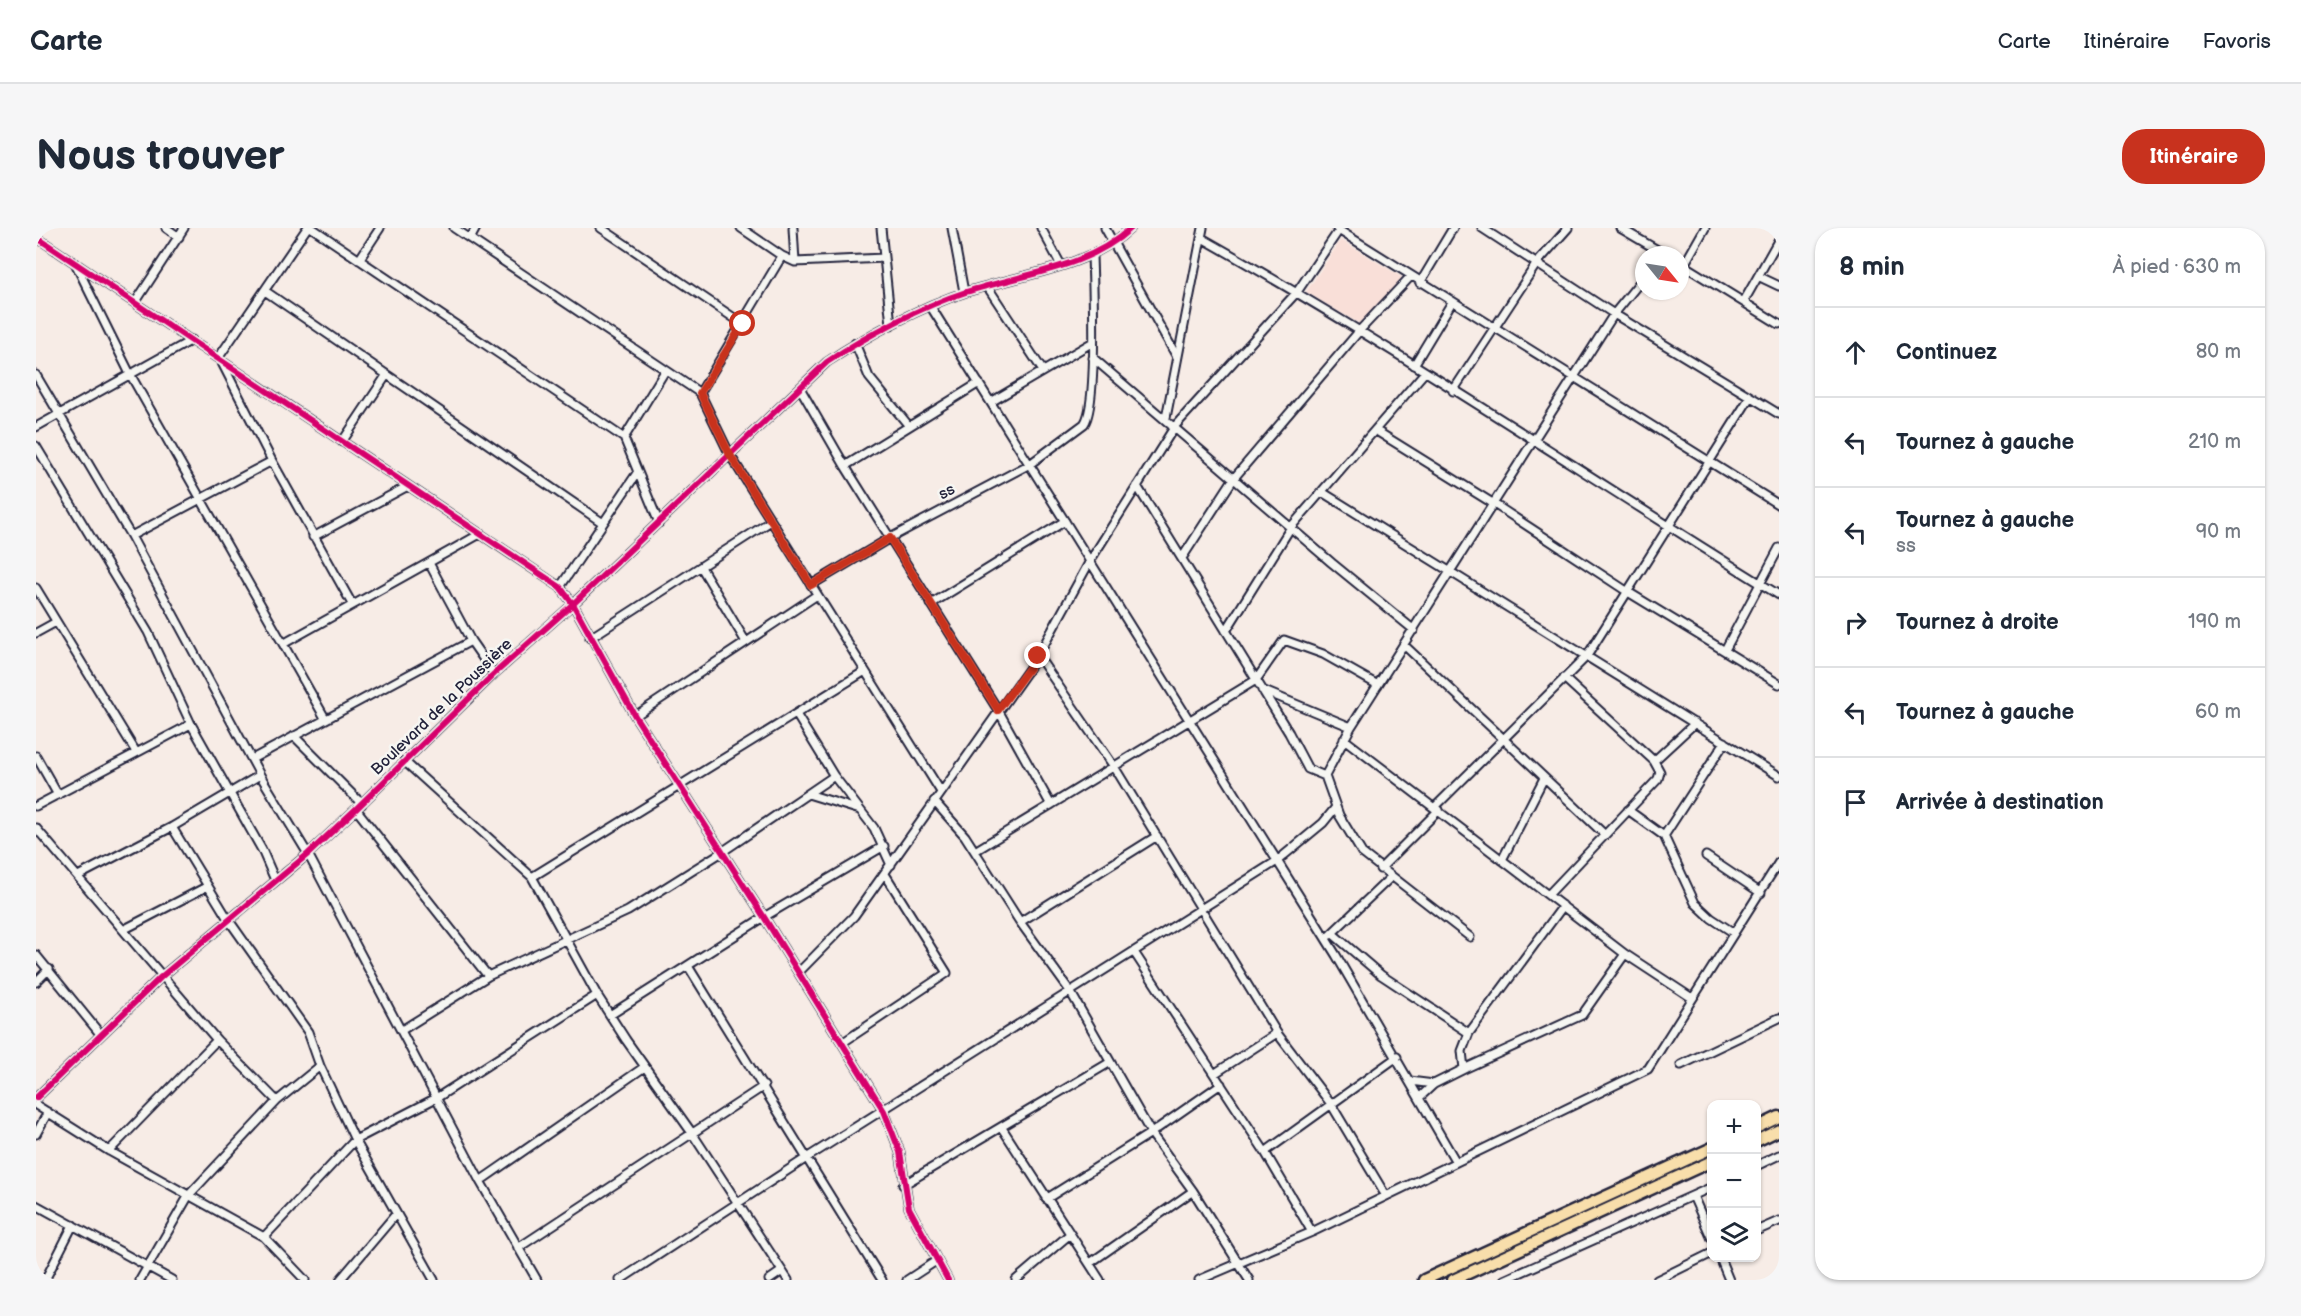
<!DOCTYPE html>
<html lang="fr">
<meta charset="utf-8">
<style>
body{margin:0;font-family:"Balsamiq Sans",sans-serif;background:#f6f6f7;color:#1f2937}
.controls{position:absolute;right:18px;bottom:18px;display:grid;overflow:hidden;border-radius:12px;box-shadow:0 2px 4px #0004}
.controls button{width:54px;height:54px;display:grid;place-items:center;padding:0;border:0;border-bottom:2px solid #e0e1e3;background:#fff;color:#1f2937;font:30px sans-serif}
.compass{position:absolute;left:1599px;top:18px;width:54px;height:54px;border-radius:50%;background:#fff;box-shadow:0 2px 4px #0004;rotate:120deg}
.stop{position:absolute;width:18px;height:18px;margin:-14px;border:4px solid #c8321e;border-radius:50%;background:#fff}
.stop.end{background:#c8321e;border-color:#fff;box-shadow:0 2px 6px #0008}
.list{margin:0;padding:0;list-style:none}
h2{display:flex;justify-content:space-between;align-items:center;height:78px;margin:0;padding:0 24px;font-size:26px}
h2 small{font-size:20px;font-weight:400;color:#747a83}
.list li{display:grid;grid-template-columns:39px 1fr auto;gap:18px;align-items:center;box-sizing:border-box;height:90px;padding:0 24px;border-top:2px solid #e0e1e3}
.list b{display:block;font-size:22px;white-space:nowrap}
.list p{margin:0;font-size:20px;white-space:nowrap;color:#747a83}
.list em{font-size:20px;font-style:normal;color:#747a83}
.icon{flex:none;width:33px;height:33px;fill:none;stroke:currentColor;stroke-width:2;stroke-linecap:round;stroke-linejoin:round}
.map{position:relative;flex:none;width:1743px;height:1052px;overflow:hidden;border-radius:24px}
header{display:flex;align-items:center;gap:36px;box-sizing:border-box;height:84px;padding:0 30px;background:#fff;border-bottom:2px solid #e0e1e3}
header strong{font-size:28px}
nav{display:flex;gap:33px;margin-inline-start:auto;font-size:21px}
.intro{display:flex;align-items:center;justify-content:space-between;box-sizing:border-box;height:144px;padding:0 36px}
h1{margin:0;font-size:42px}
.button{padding:15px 27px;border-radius:24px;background:#c8321e;color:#fff;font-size:21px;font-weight:700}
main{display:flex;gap:36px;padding:0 36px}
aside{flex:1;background:#fff;border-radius:24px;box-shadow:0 2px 4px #0004}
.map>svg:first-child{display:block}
.built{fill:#f9dfd8}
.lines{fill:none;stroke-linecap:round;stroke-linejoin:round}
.street-casing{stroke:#22223b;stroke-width:11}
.primary-casing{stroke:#22223b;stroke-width:15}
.street{stroke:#f6f6f2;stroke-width:7}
.primary{stroke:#f8deab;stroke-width:10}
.cycleway-casing{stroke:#f6f6f2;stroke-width:10}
.cycleway{stroke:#d6006c;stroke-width:6}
.route{stroke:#c8321e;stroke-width:8}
.labels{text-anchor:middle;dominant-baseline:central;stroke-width:5;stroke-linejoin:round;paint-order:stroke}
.street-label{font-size:16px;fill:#22223b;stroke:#f6f6f2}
</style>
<header>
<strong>Carte</strong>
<nav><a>Carte</a><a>Itinéraire</a><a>Favoris</a></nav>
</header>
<div class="intro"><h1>Nous trouver</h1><a class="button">Itinéraire</a></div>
<main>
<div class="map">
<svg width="1743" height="1052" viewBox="0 0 1743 1052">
<rect width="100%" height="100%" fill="#f7ece6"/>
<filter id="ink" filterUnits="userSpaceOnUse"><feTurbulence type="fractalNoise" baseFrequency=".0167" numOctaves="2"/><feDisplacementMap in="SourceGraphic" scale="12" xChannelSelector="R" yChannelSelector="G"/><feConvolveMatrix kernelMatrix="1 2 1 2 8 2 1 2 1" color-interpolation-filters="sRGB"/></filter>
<g filter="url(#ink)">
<path class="built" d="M1305,12L1369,51L1326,97L1270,64Z"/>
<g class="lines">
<defs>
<path id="street" d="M130,0L143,9
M271,0L183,129L236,233L316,376
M276,0L588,210
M418,0L664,165L694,227L905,564
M565,0L707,96
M705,0L746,28L759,34L848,30
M757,0L759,34
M845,0L855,97
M916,0L928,64
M1005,0L1025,37
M1069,0L1141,129
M1446,0L1578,86L1743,186
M1584,0L1630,27
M1301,1L1743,277
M0,9L524,359L537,376L599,488L728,689L848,883L864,924L873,980L912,1052
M1166,10C1363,121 1550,248 1743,367
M434,11L440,0
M323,32L344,0
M39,35L94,146L289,490
M1644,35L1743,96
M1648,37L1669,0
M1722,48L1743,58
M1384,55L1417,0
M951,58L1007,143
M229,63L567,295
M1708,73L1743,11
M99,75L148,0
M895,79L1300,727L1420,934
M819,115L833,149L873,198
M1057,130L1296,335L1378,402
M1378,137L1416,74
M0,147L95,308L224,547L272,626L444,953L501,1052
M764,160L809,238L962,482L1015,577
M1417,163L1501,35L1532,0
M664,165L746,28
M955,174L1057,114
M1130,190L1167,0
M0,199L156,112
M1339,202L1458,276L1592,364L1743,456
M306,214L350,148
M0,218L112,404L155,496L226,622L239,652
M809,238L943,155
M1101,258L1253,505L1272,541L1289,548
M1286,264L1743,548
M623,295L588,210L629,143
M95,308L236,233
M277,309L372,258
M1146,330L1198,250L1325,101L1374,49
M393,335L435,413
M665,339L710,414
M775,357L854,310L994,236L1048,196C1062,178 1057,56 1056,28
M524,359L601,245
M0,360L100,524
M895,376L1029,293
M1190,403L1255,299L1389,144
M0,405L20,394
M554,410L735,293
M247,416L444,306
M1368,417L1568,606
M1689,422L1743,320
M1002,428L1079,540L1241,805L1295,876L1350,968
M1226,462L1315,499
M760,486L798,548L838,600L855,637
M599,488L781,367
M258,508L326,576
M1308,511L1589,726L1656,770
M0,528L22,567
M216,531L435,413L458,446
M368,533L496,649L561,767L590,812L656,905L752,1052
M1618,533L1659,495
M772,566L824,582
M898,573L929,608L984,694L1034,763L1115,905L1157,963L1213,1052
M0,578L155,496
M1399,579L1551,428L1714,169
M320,581L452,748
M1592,582L1628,608L1659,675L1675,690L1698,705
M136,599L192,691L272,804L284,838L319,912L398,1052
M0,600L181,812L241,873
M1628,608L1689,514
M939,623L1220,452L1248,412L1287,426L1342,457
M1670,628L1725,665
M1466,632L1508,550
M1344,641L1403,582
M42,648L136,599L224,547
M496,649L829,443
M1512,667L1622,551L1624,544L1618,533L1528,450
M984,694L1121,608
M87,702L172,658
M1296,705L1345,747L1433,805
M1294,707L1355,649
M1434,709L1326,625L1303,587L1289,548L1315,499L1578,86L1608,49
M1098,724L1229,924L1276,1004
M0,727L65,807
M652,738L846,1052
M763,744L818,688L1002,428L1054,333L1139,198L1261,64L1303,2
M0,754L13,741
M574,787L728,689L848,618
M366,802L452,748L592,683L686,624L798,548
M806,815L911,745L849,646
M1645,837L1743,790
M1428,841L1426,823L1433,805L1527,678
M1178,846L1241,805
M1374,853L1398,856
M1384,869L1398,856L1428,841L1546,787L1589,726
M0,870L125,749L272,626L320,581L458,446L537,376L791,134C830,108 886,78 930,64C986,46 1051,41 1095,0
M0,877L73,923L228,1009L269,1052
M966,900L1064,1052
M0,906L12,884
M73,923L181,812
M1229,924L1361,829
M1720,938L1743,927
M444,953L607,840
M867,957L1073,835
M1657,968L1676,1011
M1010,971L1115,905L1185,856
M0,977L136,1052
M1720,1003L1743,993
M228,1009L319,912L402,869L561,767
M482,1020L728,858
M1684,1030L1693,1052
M1054,1035L1157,963
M9,1052L37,997
M104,1052L153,967L241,873L284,838
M304,1052L360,986
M584,1052L772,929L1241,633L1287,595L1300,579
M733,1052L746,1043
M871,1052L900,1033
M980,1052L1034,1006
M1163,1052L1276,1004L1612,841L1743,634
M1468,1052L1676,959
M1621,1052L1676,1025"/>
<path id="primary" d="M1720,900L1743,889
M1720,913L1743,902
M1388,1052L1676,920
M1417,1052L1676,933"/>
</defs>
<use href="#street" class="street-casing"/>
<use href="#primary" class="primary-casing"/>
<use href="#street" class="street"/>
<use href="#primary" class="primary"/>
<defs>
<path id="cycleway" d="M0,9L524,359L537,376L599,488L728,689L848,883L864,924L873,980L912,1052
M0,870L125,749L272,626L320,581L458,446L537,376L791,134C830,108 886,78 930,64C986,46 1051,41 1095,0"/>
</defs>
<use href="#cycleway" class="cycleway-casing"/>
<use href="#cycleway" class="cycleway"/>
</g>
</g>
<g class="lines" filter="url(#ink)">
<path class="route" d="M707,96L664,165L694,227L775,357L854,310L962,482L1002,428"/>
</g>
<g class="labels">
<g class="street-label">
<text transform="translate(911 264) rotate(-28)">ss</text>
<text transform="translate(406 479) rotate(-44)">Boulevard de la Poussière</text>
</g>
</g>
</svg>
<div class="controls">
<button>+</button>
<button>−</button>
<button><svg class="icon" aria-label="layers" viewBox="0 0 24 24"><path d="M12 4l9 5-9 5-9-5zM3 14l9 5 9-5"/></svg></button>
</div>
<svg class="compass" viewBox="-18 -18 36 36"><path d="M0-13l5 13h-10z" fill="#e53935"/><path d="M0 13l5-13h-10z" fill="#747a83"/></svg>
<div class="stop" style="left:707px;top:96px"></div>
<div class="stop end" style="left:1002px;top:428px"></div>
</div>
<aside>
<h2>8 min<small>À pied · 630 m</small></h2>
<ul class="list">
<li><svg class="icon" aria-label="ahead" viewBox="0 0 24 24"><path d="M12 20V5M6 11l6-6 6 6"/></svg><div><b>Continuez</b></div><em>80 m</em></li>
<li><svg class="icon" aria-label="left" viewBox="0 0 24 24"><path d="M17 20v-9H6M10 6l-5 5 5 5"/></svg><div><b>Tournez à gauche</b></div><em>210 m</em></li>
<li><svg class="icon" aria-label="left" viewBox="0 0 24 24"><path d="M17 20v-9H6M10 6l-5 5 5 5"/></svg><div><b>Tournez à gauche</b><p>ss</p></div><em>90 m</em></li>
<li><svg class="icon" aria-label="right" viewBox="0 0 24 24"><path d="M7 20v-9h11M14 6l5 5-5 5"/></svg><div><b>Tournez à droite</b></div><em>190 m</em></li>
<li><svg class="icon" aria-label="left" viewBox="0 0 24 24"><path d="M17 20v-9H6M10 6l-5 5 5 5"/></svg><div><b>Tournez à gauche</b></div><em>60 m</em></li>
<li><svg class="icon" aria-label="arrive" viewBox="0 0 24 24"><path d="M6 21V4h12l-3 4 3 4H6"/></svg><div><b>Arrivée à destination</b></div></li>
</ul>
</aside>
</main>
